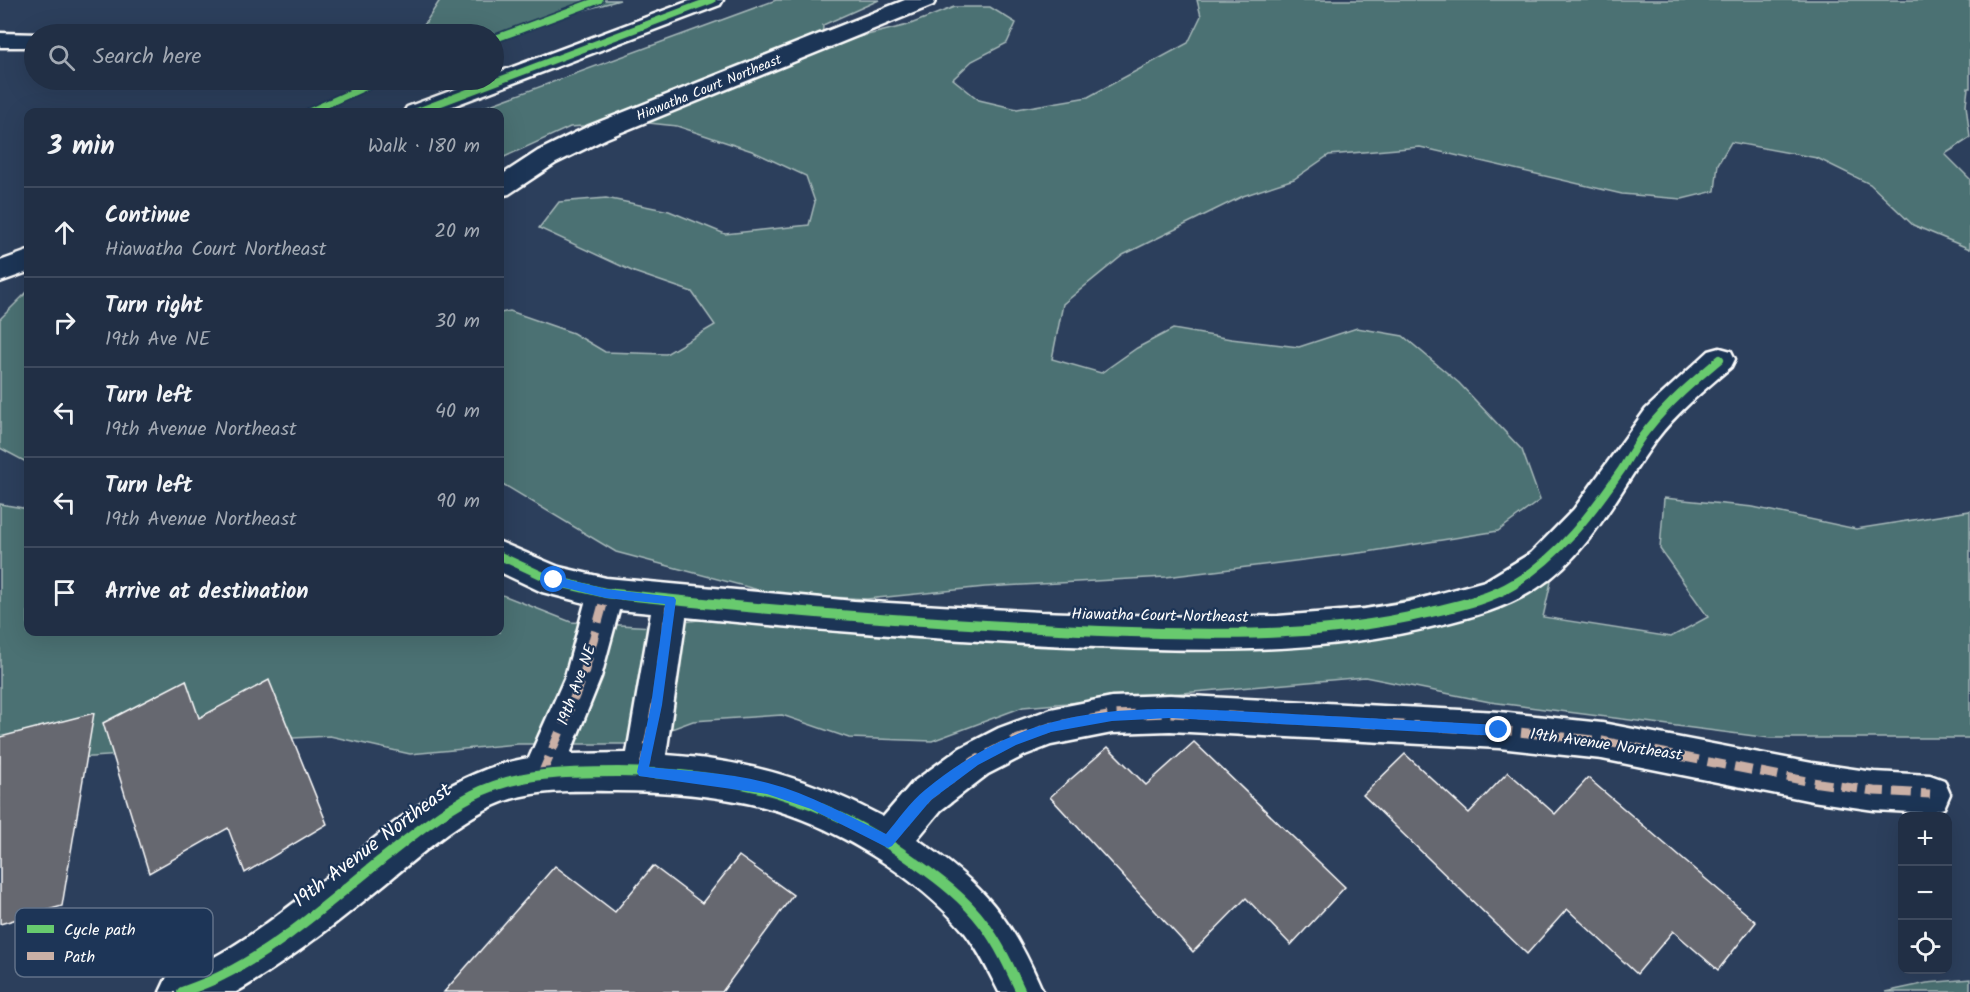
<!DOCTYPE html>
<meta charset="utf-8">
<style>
body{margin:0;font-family:Kalam,sans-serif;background:#2d3b50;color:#f1f3f6}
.controls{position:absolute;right:18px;bottom:18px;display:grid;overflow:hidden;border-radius:12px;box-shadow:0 6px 24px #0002}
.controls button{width:54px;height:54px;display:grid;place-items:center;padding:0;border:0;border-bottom:2px solid #3e4a5e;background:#212f45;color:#f1f3f6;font:30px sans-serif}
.stop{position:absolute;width:18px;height:18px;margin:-14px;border:4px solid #1a73e8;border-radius:50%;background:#fff}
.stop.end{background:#1a73e8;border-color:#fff;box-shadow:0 2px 6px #0008}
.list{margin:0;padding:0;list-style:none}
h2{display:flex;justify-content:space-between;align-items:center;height:78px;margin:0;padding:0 24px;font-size:26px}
h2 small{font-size:20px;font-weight:400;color:#a2a9b3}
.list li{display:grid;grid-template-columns:39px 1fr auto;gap:18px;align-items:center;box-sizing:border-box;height:90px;padding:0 24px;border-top:2px solid #3e4a5e}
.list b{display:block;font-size:22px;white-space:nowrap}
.list p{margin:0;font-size:20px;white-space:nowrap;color:#a2a9b3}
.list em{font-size:20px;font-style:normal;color:#a2a9b3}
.icon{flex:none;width:33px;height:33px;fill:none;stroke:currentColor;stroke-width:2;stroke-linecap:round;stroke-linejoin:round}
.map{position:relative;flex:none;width:1970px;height:992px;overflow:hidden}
.search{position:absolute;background:#212f45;box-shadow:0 6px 24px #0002;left:24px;top:24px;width:480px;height:66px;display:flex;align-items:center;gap:15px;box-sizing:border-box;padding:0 21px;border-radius:33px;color:#a2a9b3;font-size:22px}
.panel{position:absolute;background:#212f45;box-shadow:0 6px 24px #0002;left:24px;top:108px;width:480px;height:528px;border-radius:12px}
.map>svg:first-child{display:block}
.green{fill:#4c7173;stroke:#a6b8b9;stroke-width:1.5}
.building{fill:#666770;stroke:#fff;stroke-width:1.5}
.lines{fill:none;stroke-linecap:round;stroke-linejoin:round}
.minor-casing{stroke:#fff;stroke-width:5}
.major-casing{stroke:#fff;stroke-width:5}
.minor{fill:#1d3557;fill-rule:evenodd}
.major{fill:#1d3557;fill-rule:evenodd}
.quiet{stroke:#cab0a6;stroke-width:9;stroke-dasharray:18 9;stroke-linecap:butt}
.cycleway-far2-casing{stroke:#1d3557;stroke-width:10}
.cycleway-far1-casing{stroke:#1d3557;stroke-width:12}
.cycleway-casing{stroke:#1d3557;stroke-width:14}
.cycleway-far2{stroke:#67ca6e;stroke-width:7}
.cycleway-far1{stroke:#67ca6e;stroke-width:8}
.cycleway{stroke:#67ca6e;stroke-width:10}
.route{fill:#1a73e8}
.labels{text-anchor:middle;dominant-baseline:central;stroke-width:4.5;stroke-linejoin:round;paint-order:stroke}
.far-street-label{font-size:14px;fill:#fff;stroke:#1d3557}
.street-label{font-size:16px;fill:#fff;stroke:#1d3557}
.near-street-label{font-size:20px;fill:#fff;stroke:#1d3557}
.key{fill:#1d3557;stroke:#617289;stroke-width:1.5}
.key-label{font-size:16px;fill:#fff}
</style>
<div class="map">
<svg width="1970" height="992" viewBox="0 0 1970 992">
<rect width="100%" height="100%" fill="#2c3f5c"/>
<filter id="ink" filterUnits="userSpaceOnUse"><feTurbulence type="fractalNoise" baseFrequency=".0167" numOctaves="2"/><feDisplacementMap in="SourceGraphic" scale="12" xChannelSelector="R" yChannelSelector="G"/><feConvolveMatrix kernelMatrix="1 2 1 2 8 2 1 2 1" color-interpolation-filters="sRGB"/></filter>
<g filter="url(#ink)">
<path class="green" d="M440,0H620L494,35L423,34L424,25Z
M776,0H879L823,25L822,46L908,25L954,7H990L1016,23L1007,43L972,61L953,79L979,100L1017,109L1088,97L1188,43L1201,16L1197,0H1970V88H1968L1966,105L1970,138L1945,154L1970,179V249L1913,225L1870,184L1817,158L1731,142L1718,164L1715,191L1682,199L1622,194L1420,147L1329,155L1294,179L1243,196L1123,255L1063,304L1052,359L1101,373L1137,348L1173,329L1231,339L1299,347L1357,328L1403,336L1459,383L1522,450L1540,500L1498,531L1367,552L1166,577L985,587L867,599L774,594L616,552L501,483L500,313L510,311L573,333L605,352L666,354L715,325L692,292L634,272L539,228L559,202L606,198L669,211L725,234L809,225L815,202L806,176L752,151L677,126L639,122L570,127L500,159V112H471Z
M28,291V463L0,448V319Z
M1664,498L1753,507L1856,529L1970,511V738H1770L1490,702L1365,677L1023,707L932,741L849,738L782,715L693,721L631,744H518L410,754L330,736L236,741L138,754L0,763V504L28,509V632H500V594L571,622L653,627L781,607L1251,627L1394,602L1515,576L1551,582L1543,617L1671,637L1708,617L1660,549Z
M1970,979V992H1885L1927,983Z"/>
<path class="building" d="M186,680L199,718L269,680L327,824L245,873L228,828L149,873L103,723Z
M94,713L62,906L0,924V737Z
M1194,742L1345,887L1291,945L1246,898L1193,952L1050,797L1108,747L1146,785Z
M1405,754L1469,813L1508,772L1555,814L1588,778L1756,922L1718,970L1673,931L1637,974L1567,909L1527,954L1363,795Z
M739,856L793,895L722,992H444L555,866L615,912L653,866L702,903Z"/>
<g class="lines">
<defs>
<path id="minor" d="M905,0H936L933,5L607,138L556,163L509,194L500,196V176L538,151L589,126Z
M0,33L40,34H34V47H0Z
M1720,348L1731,351L1735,359L1731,367C1704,390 1677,412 1656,440C1618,492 1592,552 1537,588C1507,608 1473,617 1439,625C1318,656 1193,651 1069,646C941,640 814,630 686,617L666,755C745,760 812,779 883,817L913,782L960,748L999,728L1051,709L1112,697L1170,695L1499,712L1602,723L1812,763L1874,772L1930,775L1944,780L1950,794L1944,808L1930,813L1874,810L1812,801L1602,759L1499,748L1170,731L1112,733L1051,745L1025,755L988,774L941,810L917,839C983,884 1012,918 1043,992H999C989,972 979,951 965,933C919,878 833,824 764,807C716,795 666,791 616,791C578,791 531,788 495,805C457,822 424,852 392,878C344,917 296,956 243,988L236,992H160L167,977C180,971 195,967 209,960C242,943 273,919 303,896C371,844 441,771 529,758L565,677L585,603L542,592L500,572V542L559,567L606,578L854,601L1040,612L1190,617L1278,616L1365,609L1408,602L1485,581L1531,553L1574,509L1646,409L1709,351ZM619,610L651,613L627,753L570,754L601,677Z"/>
<path id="major" d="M692,0H723L720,5L437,112H404L407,107L480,80H494V74Z
M28,251V272L0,282V261Z"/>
</defs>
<use href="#minor" class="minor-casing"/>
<use href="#major" class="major-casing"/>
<use href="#minor" class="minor"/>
<use href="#major" class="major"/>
<path class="quiet" d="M643,772L656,705L671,600
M542,774L583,677L606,593
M888,842L927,796L974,761L1013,741L1051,727L1112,715L1170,713L1499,730L1602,741L1812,782L1874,791L1930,794"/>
<defs>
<path id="cycleway-far2" d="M494,39L599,0
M309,112L380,80
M416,112L712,0"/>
<path id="cycleway-far1" d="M500,556L554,581L573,585
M1512,585C1559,557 1591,514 1622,469C1630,456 1637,442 1647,430C1668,403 1694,381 1720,359"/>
<path id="cycleway" d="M567,584L606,593C763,610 921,623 1079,630C1194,635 1314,640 1427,613C1456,606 1488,600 1514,584
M182,992C196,987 210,982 223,975C280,947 330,901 380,861C409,838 439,813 473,795C517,772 569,772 618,772C733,773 822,794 916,863C940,880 965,899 983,923C999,944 1010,968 1021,992"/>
</defs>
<use href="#cycleway-far2" class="cycleway-far2-casing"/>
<use href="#cycleway-far1" class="cycleway-far1-casing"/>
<use href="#cycleway" class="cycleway-casing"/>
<use href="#cycleway-far2" class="cycleway-far2"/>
<use href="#cycleway-far1" class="cycleway-far1"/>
<use href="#cycleway" class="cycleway"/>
</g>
</g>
<path class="route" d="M554,576L606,589L674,597L676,600L662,705L649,767C689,771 730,773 768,783C810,794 848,816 886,834C898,820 910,802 925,790C1037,698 1137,706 1273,713C1348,717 1424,721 1499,725L1505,730L1499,736L1170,718L1112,721L1051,732L1016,745L978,765L931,800L892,846L888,848L811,809L767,794L639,776L637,772L651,705L665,604L606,598L554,585L549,580Z"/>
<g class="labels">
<g class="far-street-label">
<text transform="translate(709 88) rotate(-22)">Hiawatha Court Northeast</text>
</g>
<g class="street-label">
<text transform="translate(1160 616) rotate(1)">Hiawatha Court Northeast</text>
<text transform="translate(577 685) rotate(-70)">19th Ave NE</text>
<text transform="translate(1606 745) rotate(8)">19th Avenue Northeast</text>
</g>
<g class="near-street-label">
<text transform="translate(373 846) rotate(-37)">19th Avenue Northeast</text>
</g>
</g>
<rect x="15" y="908" width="198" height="69" rx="9" class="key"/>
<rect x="27" y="925" width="27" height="8" fill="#67ca6e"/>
<rect x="27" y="952" width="27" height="8" fill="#cab0a6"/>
<g class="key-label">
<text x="64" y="935">Cycle path</text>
<text x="64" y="962">Path</text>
</g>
</svg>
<div class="controls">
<button>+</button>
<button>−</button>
<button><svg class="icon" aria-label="locate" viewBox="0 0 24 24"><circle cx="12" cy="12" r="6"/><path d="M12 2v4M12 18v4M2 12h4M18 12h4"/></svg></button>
</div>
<div class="stop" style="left:554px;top:580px"></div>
<div class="stop end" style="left:1499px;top:730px"></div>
<div class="search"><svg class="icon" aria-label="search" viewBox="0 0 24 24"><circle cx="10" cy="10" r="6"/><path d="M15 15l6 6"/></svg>Search here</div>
<section class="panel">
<h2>3 min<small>Walk · 180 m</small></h2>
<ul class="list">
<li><svg class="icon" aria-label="ahead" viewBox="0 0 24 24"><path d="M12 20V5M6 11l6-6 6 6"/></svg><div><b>Continue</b><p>Hiawatha Court Northeast</p></div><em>20 m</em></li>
<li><svg class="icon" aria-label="right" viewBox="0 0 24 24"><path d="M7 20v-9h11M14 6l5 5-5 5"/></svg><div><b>Turn right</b><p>19th Ave NE</p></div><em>30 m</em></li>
<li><svg class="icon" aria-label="left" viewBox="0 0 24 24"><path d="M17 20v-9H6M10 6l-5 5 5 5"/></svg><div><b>Turn left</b><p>19th Avenue Northeast</p></div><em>40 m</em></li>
<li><svg class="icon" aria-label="left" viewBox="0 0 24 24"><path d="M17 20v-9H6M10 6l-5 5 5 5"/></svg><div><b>Turn left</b><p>19th Avenue Northeast</p></div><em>90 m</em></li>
<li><svg class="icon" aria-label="arrive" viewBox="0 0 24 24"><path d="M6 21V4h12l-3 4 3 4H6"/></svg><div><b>Arrive at destination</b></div></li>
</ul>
</section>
</div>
